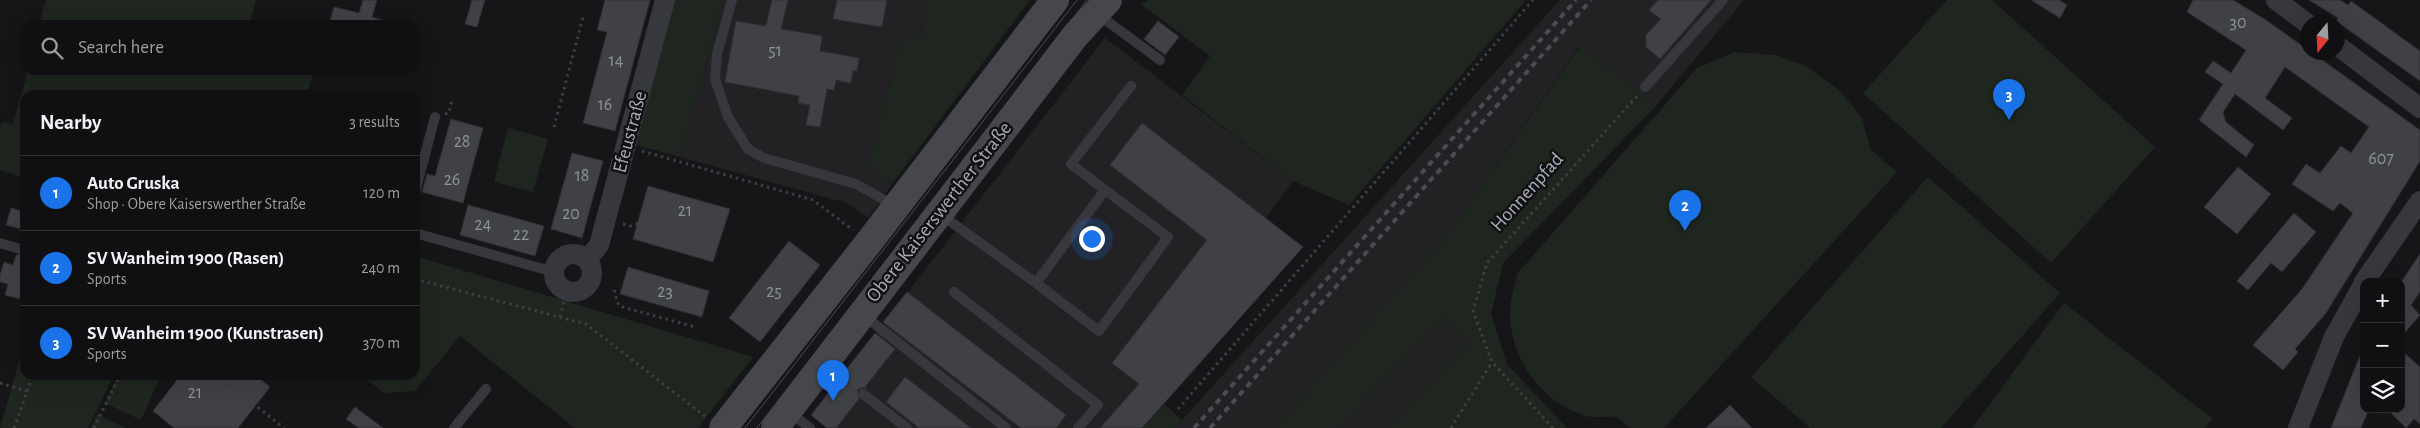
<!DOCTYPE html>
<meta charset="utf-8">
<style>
body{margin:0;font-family:"Alegreya Sans",sans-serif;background:#19191b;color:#f1f3f6}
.controls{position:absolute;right:15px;bottom:15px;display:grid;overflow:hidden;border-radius:10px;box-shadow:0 5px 20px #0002}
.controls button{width:45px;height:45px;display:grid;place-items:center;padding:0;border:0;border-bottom:1px solid #303032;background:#101012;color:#f1f3f6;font:25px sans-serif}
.compass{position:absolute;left:2300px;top:15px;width:45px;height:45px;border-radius:50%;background:#101012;box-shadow:0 5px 20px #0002;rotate:198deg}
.you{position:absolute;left:1091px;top:238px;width:18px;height:18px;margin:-12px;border:4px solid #fff;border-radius:50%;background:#1a73e8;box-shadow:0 0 0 8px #1a73e833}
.badge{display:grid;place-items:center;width:32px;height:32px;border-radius:50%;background:#1a73e8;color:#fff;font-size:16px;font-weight:700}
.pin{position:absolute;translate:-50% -41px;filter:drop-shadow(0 1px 2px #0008)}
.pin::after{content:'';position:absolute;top:26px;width:18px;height:15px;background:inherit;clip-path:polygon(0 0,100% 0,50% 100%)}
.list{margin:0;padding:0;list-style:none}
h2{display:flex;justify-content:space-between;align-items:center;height:65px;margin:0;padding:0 20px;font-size:21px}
h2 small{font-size:16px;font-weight:400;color:#9c9d9f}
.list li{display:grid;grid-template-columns:32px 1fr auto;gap:15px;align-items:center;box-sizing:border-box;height:75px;padding:0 20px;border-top:1px solid #303032}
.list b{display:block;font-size:19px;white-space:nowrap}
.list p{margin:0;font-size:16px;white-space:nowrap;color:#9c9d9f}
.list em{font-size:16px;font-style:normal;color:#9c9d9f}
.icon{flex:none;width:28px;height:28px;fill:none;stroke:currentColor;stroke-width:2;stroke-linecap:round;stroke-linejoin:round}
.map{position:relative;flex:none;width:2420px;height:428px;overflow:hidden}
.search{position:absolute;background:#101012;box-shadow:0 5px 20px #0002;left:20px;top:20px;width:400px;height:55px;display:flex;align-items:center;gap:12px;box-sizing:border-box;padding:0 18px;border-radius:15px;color:#9c9d9f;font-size:19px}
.panel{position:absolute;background:#101012;box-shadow:0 5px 20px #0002;left:20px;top:90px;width:400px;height:290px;border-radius:15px}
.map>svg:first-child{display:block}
.built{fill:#222225}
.green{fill:#1e261f}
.building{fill:#404145;stroke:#303034}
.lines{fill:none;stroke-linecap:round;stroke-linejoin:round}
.path{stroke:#3d3f44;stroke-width:3;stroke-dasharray:2.5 4;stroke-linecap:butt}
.lane{stroke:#37383d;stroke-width:10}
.street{stroke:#37383d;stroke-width:20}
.secondary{stroke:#45474d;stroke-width:28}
.tram{stroke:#4a4c52;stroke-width:1}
.rail{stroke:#4a4c52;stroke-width:4;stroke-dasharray:6 5;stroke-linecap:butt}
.labels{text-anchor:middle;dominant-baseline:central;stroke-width:5;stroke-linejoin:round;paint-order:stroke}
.number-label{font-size:18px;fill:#8e929b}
.street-label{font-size:20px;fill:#a8adb8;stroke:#111113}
</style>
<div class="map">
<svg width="2420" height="428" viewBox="0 0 2420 428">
<rect width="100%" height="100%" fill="#161618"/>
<path class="built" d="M723,0H928L920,39L902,36L868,165L892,184L868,218L847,203L680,157Z
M1560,0H1744L1655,107L1580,45L1444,239L1408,280L1469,343L1389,428H1175Z
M1105,38L1293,181L1266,217L1302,248L1143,428H827L812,416Z"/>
<path class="green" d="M46,0H256L249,25H39Z
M675,0H723L680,157L636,145Z
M928,0H1030L892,184L868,165L902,36L920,39Z
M1149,0H1526L1349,205L1293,181L1182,95L1210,56L1141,4Z
M1947,0H1992L2155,147L2051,263L1863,93Z
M1581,45L1655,107L1503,263L1491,314L1507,364L1567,428H1389L1469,343L1442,317L1338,428H1276L1444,239Z
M1734,52L1776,55L1806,66L1839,90L1862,118L1871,150L1897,172L1664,428H1630L1617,417C1607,416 1592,419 1583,415C1539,400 1510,357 1510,312C1510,299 1515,286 1517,274L1697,68Z
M28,70H314L307,95H25V178L0,170V129L2,122L13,124Z
M508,128L548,139L533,192L494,182Z
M1928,177L2060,293L1941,428H1810L1751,377Z
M415,256L753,357L698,428H575L460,336L415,391L384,393L361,375H415Z
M2064,303L2213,419L2204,428H1972Z
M25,341V375H114L88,428H0Z
M118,375H161L141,420L105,403Z
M1165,404L1182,421L1175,428H1143Z
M97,414L125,428H90Z"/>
<path class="building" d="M363,0H377L372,17L386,21L385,25H329L334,7L359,13Z
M472,0H485L477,27L465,24Z
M605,0H650L615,131L583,123L607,32L597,30Z
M772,0H788L781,29L822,36L820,51L859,58L857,71L853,70L851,83L836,80L834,90L827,89L820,127L806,125L810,105L798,103L799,96L725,82L736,21L766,26Z
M837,0H887L882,27L833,19Z
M1658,0H1711L1660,59L1646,47V35L1661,19L1649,10Z
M2031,0H2059L2067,5L2060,18Z
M2193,0H2233L2266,20L2308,50V52H2311L2420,130V161L2326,313L2295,349L2298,352L2283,370L2253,345L2302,289L2353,213L2340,203L2333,211L2292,184L2306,164L2320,173L2341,146L2351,153L2369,127L2285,67L2265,98L2292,118L2283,130L2235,94L2223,112L2226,122L2254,145L2246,157L2199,120L2223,84L2205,72L2213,61L2231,73L2246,50L2187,12Z
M2309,0H2340L2348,5L2351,1L2420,51V81L2336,21L2338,18Z
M1158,21L1179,37L1165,55L1144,39Z
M451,119L483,128L463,203L422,192L427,174L435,176Z
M1142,123L1303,247L1142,428H1100L1139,384L1112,363L1207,240L1110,165Z
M572,153L603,161L582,238L551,229Z
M2238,167L2271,194L2237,234L2204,207Z
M648,186L730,209L713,262L633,239Z
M468,205L544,226L535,256L460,235Z
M11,208L25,212V230L6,225Z
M2294,213L2316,232L2282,272L2271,263L2248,290L2237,281Z
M789,241L820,265L760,342L729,318Z
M25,254V284L21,299L5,295L8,284L0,282V275L4,262L13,265L16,255Z
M2420,254V292L2411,305L2420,315L2401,337V282Z
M628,267L709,291L702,317L620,294Z
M907,292L1066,415L1056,428H1021L883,322Z
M875,333L895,349L865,387L867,388H861L857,390L859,399L836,428H827L811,415L837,382L843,384L847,381L848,375L845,371Z
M2363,348L2364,409H2369L2361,428H2331Z
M2401,350L2420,367V424L2414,419L2406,428L2387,409H2401Z
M181,375H255L270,387L238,428H174L153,411Z
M905,377L945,408L971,428H919L886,402Z
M1730,405L1752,428H1706Z
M355,407L383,428H359L346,419Z"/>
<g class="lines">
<path class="path" d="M445,114L449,113L452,100
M554,127L583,17
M642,151L813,200L853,230
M623,224L630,226L637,224L711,245
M415,279L586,324L706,417
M614,290L619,306L695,327
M560,317L567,291
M217,375L284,428
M0,383L27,391
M1178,409L1533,0
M14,428L33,375
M94,428L120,375
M1451,428L1492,362
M1553,428L1492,362L1473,311L1487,263L1638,95"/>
<path class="lane" d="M732,0L717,54L715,79L728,117L748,149L764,158L856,184L895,206
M1096,13L1160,60
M1645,87L1723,0
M1105,190L1071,164L1131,86
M415,192L435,117
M940,214L1036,283L1105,190L1168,237L1099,331L1036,283
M415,233L554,272
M0,243L20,249
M954,292L1098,405L1078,428
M862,314L1006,428
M826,365L841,377
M863,394L907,428
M789,412L810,428
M454,428L486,389"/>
<path class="street" d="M2276,0L2308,24
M2338,46L2420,108
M554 273a19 19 0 1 1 38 0a19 19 0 1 1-38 0Z
M587,260L599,245L665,0
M2364,282L2420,201
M2298,428L2334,337L2364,283"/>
<path class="secondary" d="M723,428L869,242L1055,0
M775,428L1075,36L1108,0"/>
<path class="tram" d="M745,428L1077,0
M757,428L1087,0"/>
<path class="rail" d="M1194,428L1576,0
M1210,428L1591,0"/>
</g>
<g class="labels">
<g class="number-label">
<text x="2238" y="23">30</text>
<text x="775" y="51">51</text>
<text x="616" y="61">14</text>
<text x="605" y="105">16</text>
<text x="462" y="142">28</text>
<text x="2381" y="159">607</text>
<text x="582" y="176">18</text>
<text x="452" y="180">26</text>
<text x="685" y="211">21</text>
<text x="571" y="214">20</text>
<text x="483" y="225">24</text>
<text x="521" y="235">22</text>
<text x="665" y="292">23</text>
<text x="774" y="292">25</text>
<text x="195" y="393">21</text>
</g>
<g class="street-label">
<text transform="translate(630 132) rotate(-75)">Efeustraße</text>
<text transform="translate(1527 192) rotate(-48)">Honnenpfad</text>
<text transform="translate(939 212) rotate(-52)">Obere Kaiserswerther Straße</text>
</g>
</g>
</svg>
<div class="controls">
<button>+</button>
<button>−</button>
<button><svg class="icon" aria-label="layers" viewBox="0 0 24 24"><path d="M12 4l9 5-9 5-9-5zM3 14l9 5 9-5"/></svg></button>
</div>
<svg class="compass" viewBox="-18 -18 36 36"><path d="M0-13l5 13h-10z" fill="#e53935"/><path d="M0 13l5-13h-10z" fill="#9c9d9f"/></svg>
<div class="you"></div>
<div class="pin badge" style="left:833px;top:401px">1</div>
<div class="pin badge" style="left:1685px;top:231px">2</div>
<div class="pin badge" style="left:2009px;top:120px">3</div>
<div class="search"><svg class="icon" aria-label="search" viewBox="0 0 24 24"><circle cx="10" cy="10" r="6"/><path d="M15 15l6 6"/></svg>Search here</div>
<section class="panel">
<h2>Nearby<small>3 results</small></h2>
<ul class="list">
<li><span class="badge">1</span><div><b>Auto Gruska</b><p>Shop · Obere Kaiserswerther Straße</p></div><em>120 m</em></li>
<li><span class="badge">2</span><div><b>SV Wanheim 1900 (Rasen)</b><p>Sports</p></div><em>240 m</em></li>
<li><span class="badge">3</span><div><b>SV Wanheim 1900 (Kunstrasen)</b><p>Sports</p></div><em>370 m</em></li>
</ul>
</section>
</div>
